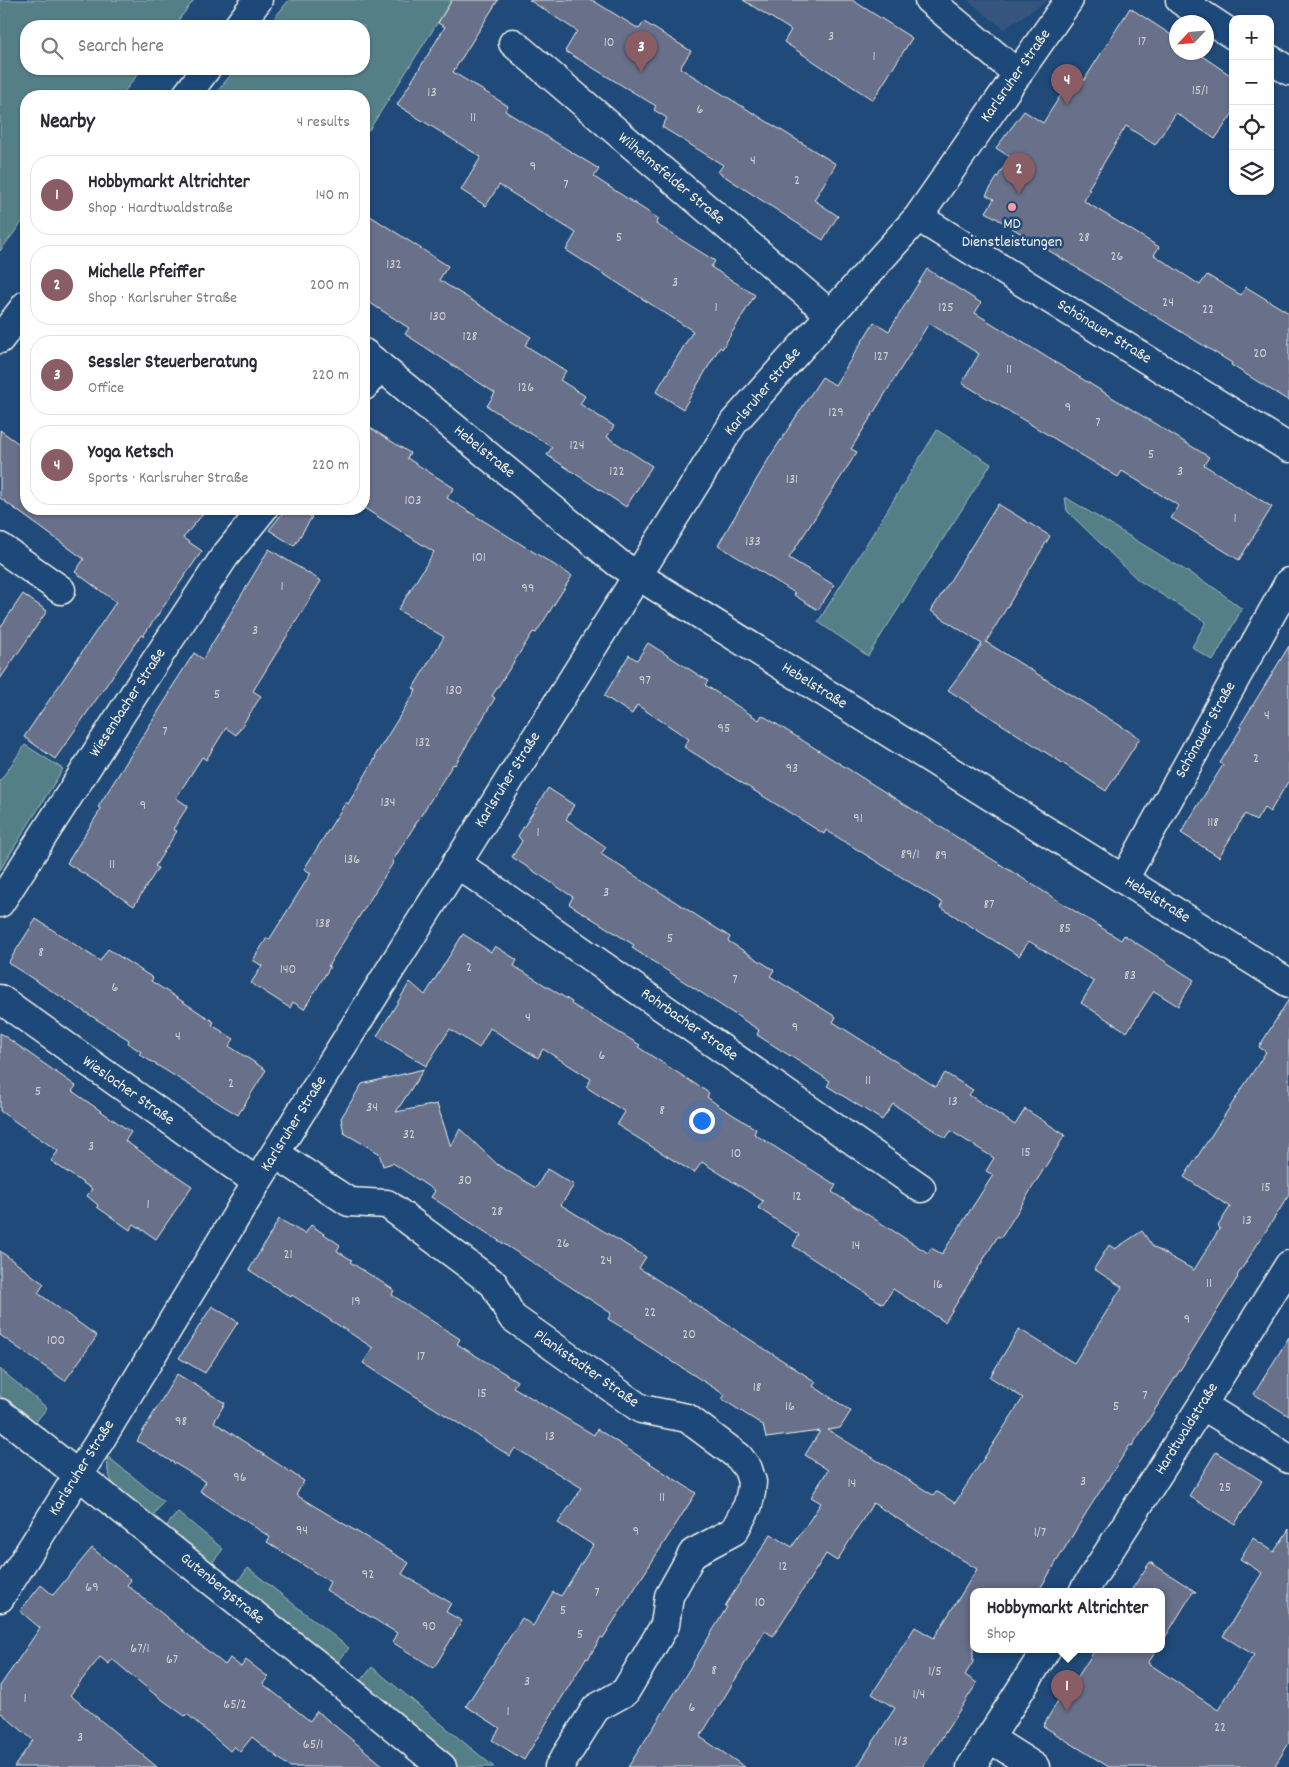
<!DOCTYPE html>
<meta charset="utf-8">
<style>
body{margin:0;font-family:Dekko,sans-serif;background:#f7f7f7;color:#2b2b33}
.controls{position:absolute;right:15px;top:15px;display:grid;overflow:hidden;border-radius:10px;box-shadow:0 1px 4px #0004}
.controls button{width:45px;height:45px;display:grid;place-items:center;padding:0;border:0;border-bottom:1px solid #e1e1e2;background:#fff;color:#2b2b33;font:25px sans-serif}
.compass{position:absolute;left:1169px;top:15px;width:45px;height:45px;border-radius:50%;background:#fff;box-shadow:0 1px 4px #0004;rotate:244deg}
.you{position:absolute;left:701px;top:1120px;width:18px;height:18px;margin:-12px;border:4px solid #fff;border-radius:50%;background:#1a73e8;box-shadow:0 0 0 8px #1a73e833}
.badge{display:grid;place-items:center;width:32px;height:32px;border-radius:50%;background:#8a5d65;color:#fff;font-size:16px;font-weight:700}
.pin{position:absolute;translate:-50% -41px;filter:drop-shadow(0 1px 2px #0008)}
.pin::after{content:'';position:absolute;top:26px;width:18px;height:15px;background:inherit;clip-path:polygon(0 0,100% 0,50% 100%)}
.popup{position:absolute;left:970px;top:1588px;width:195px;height:65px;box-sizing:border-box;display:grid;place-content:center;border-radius:10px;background:#fff;filter:drop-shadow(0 1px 4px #0005);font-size:16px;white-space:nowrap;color:#7c7c81}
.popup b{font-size:19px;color:#2b2b33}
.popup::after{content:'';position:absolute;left:50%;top:100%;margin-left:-10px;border:10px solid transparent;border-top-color:#fff}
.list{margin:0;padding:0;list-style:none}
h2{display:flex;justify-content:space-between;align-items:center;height:65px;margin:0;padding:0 20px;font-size:21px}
h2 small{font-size:16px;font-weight:400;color:#7c7c81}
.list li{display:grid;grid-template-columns:32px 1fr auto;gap:15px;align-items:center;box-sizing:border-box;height:80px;margin:0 10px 10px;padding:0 10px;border:1px solid #e1e1e2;border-radius:20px}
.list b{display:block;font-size:19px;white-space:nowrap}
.list p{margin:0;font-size:16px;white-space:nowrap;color:#7c7c81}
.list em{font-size:16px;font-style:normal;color:#7c7c81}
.icon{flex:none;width:28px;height:28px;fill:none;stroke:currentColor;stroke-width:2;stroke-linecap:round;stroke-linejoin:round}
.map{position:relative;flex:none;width:1289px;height:1767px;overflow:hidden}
.search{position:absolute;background:#fff;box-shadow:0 1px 4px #0004;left:20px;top:20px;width:350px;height:55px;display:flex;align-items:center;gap:12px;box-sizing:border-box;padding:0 18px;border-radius:20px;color:#7c7c81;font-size:19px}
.panel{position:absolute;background:#fff;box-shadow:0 1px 4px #0004;left:20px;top:90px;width:350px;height:425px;border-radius:20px}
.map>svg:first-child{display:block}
.built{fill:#35557f}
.green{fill:#557f87;stroke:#a4b8b8}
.building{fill:#676f8a;stroke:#f4f1e8}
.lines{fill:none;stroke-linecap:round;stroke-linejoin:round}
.street-casing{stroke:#f4f1e8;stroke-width:31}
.street{stroke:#1f4a7a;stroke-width:28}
.poi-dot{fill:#ff9aa2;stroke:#1f4a7a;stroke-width:2}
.labels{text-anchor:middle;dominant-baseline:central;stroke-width:5;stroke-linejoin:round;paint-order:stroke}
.number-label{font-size:14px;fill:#d1d0d0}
.street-label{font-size:16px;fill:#f4f1e8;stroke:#1f4a7a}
.poi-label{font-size:16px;fill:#f4f1e8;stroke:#1f4a7a}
</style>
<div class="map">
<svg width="1289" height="1767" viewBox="0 0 1289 1767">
<rect width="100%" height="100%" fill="#1f4a7a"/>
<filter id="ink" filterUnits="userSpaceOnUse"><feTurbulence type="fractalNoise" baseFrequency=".02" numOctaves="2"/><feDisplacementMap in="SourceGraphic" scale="10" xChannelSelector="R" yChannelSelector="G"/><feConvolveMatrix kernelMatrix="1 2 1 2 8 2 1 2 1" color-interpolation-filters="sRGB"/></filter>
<g filter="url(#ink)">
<path class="built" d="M967,0H1048L1004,29Z"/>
<path class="green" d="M0,0H194L174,26H26V69H142L121,96H88L84,93L81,96H26V217L0,251Z
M289,0H452L369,130L364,126V96H214L235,69H364V26H268Z
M937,430L991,464L868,656L818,622Z
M1065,497L1216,589L1242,609L1213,661L1192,647L1206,622L1138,580L1067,511Z
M25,745L63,769L0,870V781Z
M0,1369L47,1408L34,1424L0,1396Z
M107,1456L163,1501L151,1519L115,1489L108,1472Z
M178,1512L223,1549L209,1567L163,1530Z
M248,1568L349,1648L335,1666L234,1586Z
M372,1667L494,1767H457L357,1686Z"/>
<path class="building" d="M452,0H498L453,72L508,106L505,111L599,169L594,177L659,219L656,224L715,261L711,267L755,295L722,349L720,347L683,409L656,392L693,331L566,250L576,233L499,185L486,206L461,190L481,157L397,105L445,27L438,23Z
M529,0H592L639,29L644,22L691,51L680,68L836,164L814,200L838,216L823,240L718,172L723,165L662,127L667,118L654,110L656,106L565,51L577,31Z
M743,0H852L912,38L873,100L784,42L791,30Z
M1130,8L1176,38V52H1196L1233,77V113L1215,139L1176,113L1155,145L1126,126L1088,189L1090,190L1084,201L1159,247L1154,255L1200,285L1207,275L1241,295L1246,287L1289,313V401L1231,365L1232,363L986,212L994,199L986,195L1010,157L996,148L1024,111L1043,123L1071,79L1081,85Z
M364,212L448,266L439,280L531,337L525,345L566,371L560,380L585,396L580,404L614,426L607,437L652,466L626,507L547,455L552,447L487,406L495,393L405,334L409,328L364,299Z
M927,269L981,303L975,313L1209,457L1204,465L1272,507L1239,560L1171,518L1179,506L1122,471L1118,477L962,383L979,354L929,323L851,449L857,452L789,558L834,585L818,610L794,595L795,593L718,545L771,455L822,377L835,385L874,322L889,331Z
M364,424L410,453L407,458L454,488L447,498L572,576L536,633L533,632L492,696L495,698L455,765L453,764L392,862L393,863L328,966L330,967L304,1009L293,1002L290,1008L251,983L262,966L253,960L267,938L269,940L311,873L304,869L346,802L348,804L376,757L375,756L416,690L413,688L444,637L398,610L434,552L364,508Z
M0,430L26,449V509H207L183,538L202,551L143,636L141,635L55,759L24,737L116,602L75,572L84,559L0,498Z
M998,504L1050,536L986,642L1140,738L1106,791L948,690L982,644L931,611Z
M286,509H298L312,517L294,546L269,530Z
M269,549L321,581L253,691L261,696L236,735L226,728L206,760L202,757L176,798L188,806L173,829L177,831L155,866L158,868L134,906L67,863L101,809L98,807L170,693L169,692L194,653L203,659Z
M23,594L47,611L0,679V628Z
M648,643L708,681L705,685L759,720L762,715L1121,940L1124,935L1194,980L1178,1006L1154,991L1127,1032L1081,1003L1094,982L1029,941L1019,956L940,907L943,903L826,830L824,834L684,747L689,739L637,705L632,714L604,696L629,655L637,660Z
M1289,646V780L1270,812L1264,808L1256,821L1245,814L1219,857L1181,833L1223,765L1220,763L1242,727L1240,726Z
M548,788L574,805L566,819L606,847L601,854L730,937L728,941L774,970L770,976L836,1017L833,1022L936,1087L945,1073L973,1090L969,1095L1015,1125L1025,1109L1065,1135L1001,1238L998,1236L945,1322L893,1289L883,1304L793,1246L799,1235L758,1208L763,1201L702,1162L694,1173L617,1125L625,1112L586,1087L591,1079L543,1049L538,1058L490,1028L479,1048L450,1029L426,1066L377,1036L410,982L425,995L463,934L491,952L495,946L517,960L514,966L572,1002L571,1004L640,1045L638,1047L709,1093L707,1097L719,1106L756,1129L754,1134L836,1185L832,1192L928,1253L931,1248L942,1254L993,1175L986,1171L994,1158L951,1131L946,1138L893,1104L882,1120L827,1086L830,1081L757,1035L759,1030L632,948L634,945L569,904L573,897L512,857L522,841L518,836Z
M36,919L100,961L108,949L153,978L151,981L214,1022L212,1025L234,1039L229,1046L266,1070L238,1115L139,1054L141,1052L128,1043L129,1040L8,963Z
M1289,999V1195L1237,1276L1238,1277L1194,1348L1132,1446L1130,1445L1088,1510L1038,1592H973V1662L965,1675L977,1683L923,1767H857L895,1708L872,1694L915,1627L934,1638L977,1569L873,1503L837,1561L826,1554L773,1636L765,1631L700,1737L745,1767H628L662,1714L727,1607L725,1606L771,1534L792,1547L821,1503L811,1497L828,1470L805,1455L820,1431L766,1438L763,1425L722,1399L725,1395L634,1337L635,1335L608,1319L611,1313L431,1197L435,1191L393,1163L383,1166L379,1153L344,1133L341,1118L362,1084L424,1069L396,1112L437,1104L451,1147L460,1129L498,1165L536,1188L547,1169L574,1185L561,1205L646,1257L639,1268L816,1382L813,1386L851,1411L840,1428L828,1430L933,1495L936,1491L955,1503L1023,1398L990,1377L1019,1329L1074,1363L1122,1287L1094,1269L1109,1245L1115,1249L1142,1231L1153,1247L1194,1270L1220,1228L1218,1226L1230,1207L1184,1177L1266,1052L1259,1047Z
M0,1033L76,1086L72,1091L131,1132L125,1141L192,1186L156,1239L134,1224L130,1230L97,1207L98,1205L87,1196L92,1189L51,1161L58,1151L0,1111Z
M279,1219L305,1234L311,1225L340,1245L337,1251L352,1260L350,1262L394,1290L392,1295L460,1339L457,1344L517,1381L513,1387L594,1435L597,1429L696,1493L603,1638L601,1637L588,1659L586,1658L524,1760L492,1740L500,1728L466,1706L522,1618L533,1626L553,1592L561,1596L593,1545L558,1523L582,1488L515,1448L510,1456L363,1363L373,1348L292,1295L291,1297L249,1270Z
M0,1251L44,1284L38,1293L97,1336L65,1381L0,1335Z
M212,1306L238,1322L205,1373L179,1358Z
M1289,1337V1416L1254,1394Z
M177,1374L225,1403L214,1422L304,1481L296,1495L409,1563L402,1574L451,1603L446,1612L462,1621L434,1668L392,1642L397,1633L326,1590L330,1582L267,1542L270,1537L200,1491L206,1482L137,1441Z
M1216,1452L1262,1481L1235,1524L1189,1496Z
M1289,1529V1743L1274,1767H1109L1043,1726L1071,1679L1075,1681L1095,1650H1157L1148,1663L1218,1710L1254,1655L1223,1636L1262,1573L1240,1559L1253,1538L1274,1552Z
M92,1548L131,1580L127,1585L225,1665L230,1658L241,1667L246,1660L268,1677L263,1684L310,1721L317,1711L385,1767H290L252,1737L240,1752L234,1746L230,1751L187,1714L185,1716L153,1693L112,1659L109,1664L100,1657L70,1695L157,1767H14L33,1740L0,1712V1686L40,1628L20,1611L41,1585L53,1595Z
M1150,1562L1196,1592H1193L1161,1644V1592H1130Z"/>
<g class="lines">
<defs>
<path id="street" d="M929,0L1018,74
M1180,0L1233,35
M238,26L258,0
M513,43L830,314
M1270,59L1289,71
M186,96L206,69
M918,217L1289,448
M0,339L26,305
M364,353L618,563L1289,983
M364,386L380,366
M0,547L61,590
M456,863L921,1188
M1124,879L1289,582
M0,903L152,666L225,556L263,509
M0,999L257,1182
M276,1154L349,1202L387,1204L494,1284L512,1317L641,1409L687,1418L739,1457L748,1469L752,1482L751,1492L748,1505L734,1531L693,1553L669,1596L665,1625L625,1692L596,1708L559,1767
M1202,1405L1289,1459
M0,1413L339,1682L442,1767
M1083,1592L1202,1405L1289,1265
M0,1598L101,1439L257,1182L734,422L918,217L1069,0
M989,1738L1035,1767
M971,1767L1046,1650"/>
</defs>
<use href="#street" class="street-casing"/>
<use href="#street" class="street"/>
</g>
</g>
<circle class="poi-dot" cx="1012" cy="207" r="5"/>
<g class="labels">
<g class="number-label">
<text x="831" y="37">3</text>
<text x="1142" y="42">17</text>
<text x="609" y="43">10</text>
<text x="874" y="57">1</text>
<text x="1200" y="91">15/1</text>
<text x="432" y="93">13</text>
<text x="700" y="110">6</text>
<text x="473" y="118">11</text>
<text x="753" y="161">4</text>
<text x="533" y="167">9</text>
<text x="797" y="181">2</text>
<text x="566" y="185">7</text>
<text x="619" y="238">5</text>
<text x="1084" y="238">28</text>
<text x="1117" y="257">26</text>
<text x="394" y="265">132</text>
<text x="675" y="283">3</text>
<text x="1168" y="303">24</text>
<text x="716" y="308">1</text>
<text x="946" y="308">125</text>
<text x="1208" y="310">22</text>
<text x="438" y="317">130</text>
<text x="470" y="337">128</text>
<text x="1260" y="354">20</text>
<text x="881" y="357">127</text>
<text x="1009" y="370">11</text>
<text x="526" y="388">126</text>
<text x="1068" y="408">9</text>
<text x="836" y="413">129</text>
<text x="1098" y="423">7</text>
<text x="577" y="446">124</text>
<text x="1151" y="455">5</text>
<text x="617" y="472">122</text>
<text x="1180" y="472">3</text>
<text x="792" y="480">131</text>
<text x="413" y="501">103</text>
<text x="1235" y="519">1</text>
<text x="753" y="542">133</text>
<text x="479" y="558">101</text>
<text x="282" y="587">1</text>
<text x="528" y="589">99</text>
<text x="255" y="631">3</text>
<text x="645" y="681">97</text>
<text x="454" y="691">130</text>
<text x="217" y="695">5</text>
<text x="1267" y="716">4</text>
<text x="724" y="729">95</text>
<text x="165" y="732">7</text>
<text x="423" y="743">132</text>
<text x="1256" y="759">2</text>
<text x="792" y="769">93</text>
<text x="388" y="803">134</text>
<text x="143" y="806">9</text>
<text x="858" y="819">91</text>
<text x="1213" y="823">118</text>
<text x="538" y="833">1</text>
<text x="910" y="855">89/1</text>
<text x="941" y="856">89</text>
<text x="352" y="860">136</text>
<text x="112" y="865">11</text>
<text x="606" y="893">3</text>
<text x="989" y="905">87</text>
<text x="323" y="924">138</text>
<text x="1065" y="929">85</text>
<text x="670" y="939">5</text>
<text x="41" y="953">8</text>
<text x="469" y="968">2</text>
<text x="288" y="970">140</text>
<text x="1130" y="976">83</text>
<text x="735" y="980">7</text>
<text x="115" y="988">6</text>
<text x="528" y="1018">4</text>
<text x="795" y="1028">9</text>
<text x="178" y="1037">4</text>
<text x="602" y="1056">6</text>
<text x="868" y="1081">11</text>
<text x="231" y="1084">2</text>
<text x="38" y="1092">5</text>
<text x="953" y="1102">13</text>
<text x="372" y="1108">34</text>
<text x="662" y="1111">8</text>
<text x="409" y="1135">32</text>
<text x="91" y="1147">3</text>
<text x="1026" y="1153">15</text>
<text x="736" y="1154">10</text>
<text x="465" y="1181">30</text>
<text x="1266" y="1188">15</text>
<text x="797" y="1197">12</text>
<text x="148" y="1205">1</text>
<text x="497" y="1212">28</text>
<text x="1247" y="1221">13</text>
<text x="563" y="1244">26</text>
<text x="856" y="1246">14</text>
<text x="288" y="1255">21</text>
<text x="606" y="1261">24</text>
<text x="1209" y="1284">11</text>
<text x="938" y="1285">16</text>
<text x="356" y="1302">19</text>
<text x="650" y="1313">22</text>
<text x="1187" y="1320">9</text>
<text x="689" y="1335">20</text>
<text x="56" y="1341">100</text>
<text x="421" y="1357">17</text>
<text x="757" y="1388">18</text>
<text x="482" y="1394">15</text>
<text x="1145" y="1396">7</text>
<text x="790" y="1407">16</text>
<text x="1116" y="1407">5</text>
<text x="181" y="1422">98</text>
<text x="550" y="1437">13</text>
<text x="240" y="1478">96</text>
<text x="1083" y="1482">3</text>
<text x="852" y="1484">14</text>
<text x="1225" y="1488">25</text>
<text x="662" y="1498">11</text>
<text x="302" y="1531">94</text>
<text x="636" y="1532">9</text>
<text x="1040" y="1533">1/7</text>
<text x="783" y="1567">12</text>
<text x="368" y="1575">92</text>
<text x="92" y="1588">69</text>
<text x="597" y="1593">7</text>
<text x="760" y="1603">10</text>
<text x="563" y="1611">5</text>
<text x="429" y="1627">90</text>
<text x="580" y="1635">5</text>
<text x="140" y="1649">67/1</text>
<text x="172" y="1660">67</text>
<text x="714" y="1671">8</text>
<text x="935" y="1672">1/5</text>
<text x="527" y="1682">3</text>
<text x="919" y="1695">1/4</text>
<text x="25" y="1699">1</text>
<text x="235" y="1705">65/2</text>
<text x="692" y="1708">6</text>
<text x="508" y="1712">1</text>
<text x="1220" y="1728">22</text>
<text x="80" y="1738">3</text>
<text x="901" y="1742">1/3</text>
<text x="313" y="1745">65/1</text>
</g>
<g class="street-label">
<text transform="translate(1016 76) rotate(-55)">Karlsruher Straße</text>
<text transform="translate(671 179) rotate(40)">Wilhelmsfelder Straße</text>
<text transform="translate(1104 332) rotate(32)">Schönauer Straße</text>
<text transform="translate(763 392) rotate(-50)">Karlsruher Straße</text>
<text transform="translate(484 452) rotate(39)">Hebelstraße</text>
<text transform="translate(814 686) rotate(32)">Hebelstraße</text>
<text transform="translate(128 703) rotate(-57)">Wiesenbacher Straße</text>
<text transform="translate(1206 730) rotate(-61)">Schönauer Straße</text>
<text transform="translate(508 780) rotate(-58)">Karlsruher Straße</text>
<text transform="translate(1157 900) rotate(32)">Hebelstraße</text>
<text transform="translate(689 1025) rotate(35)">Rohrbacher Straße</text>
<text transform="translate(128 1091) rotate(35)">Wieslocher Straße</text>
<text transform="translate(294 1124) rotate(-58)">Karlsruher Straße</text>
<text transform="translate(586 1369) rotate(35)">Plankstadter Straße</text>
<text transform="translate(1187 1429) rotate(-58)">Hardtwaldstraße</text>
<text transform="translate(82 1468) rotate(-58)">Karlsruher Straße</text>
<text transform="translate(222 1589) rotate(39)">Gutenbergstraße</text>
</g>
<g class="poi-label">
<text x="1012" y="224">MD<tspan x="1012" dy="18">Dienstleistungen</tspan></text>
</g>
</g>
</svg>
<div class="controls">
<button>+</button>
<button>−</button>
<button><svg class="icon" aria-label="locate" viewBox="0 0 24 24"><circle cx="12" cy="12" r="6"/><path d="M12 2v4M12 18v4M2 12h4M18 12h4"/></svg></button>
<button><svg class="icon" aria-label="layers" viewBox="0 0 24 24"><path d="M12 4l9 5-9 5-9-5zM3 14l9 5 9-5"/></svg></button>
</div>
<svg class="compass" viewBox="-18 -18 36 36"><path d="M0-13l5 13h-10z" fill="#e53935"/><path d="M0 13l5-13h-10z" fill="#7c7c81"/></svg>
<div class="you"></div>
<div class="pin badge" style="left:1067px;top:1711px">1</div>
<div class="popup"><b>Hobbymarkt Altrichter</b>Shop</div>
<div class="pin badge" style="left:1019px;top:194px">2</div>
<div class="pin badge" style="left:641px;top:72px">3</div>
<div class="pin badge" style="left:1067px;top:105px">4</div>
<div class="search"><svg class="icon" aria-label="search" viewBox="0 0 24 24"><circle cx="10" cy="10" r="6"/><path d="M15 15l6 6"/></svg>Search here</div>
<section class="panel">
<h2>Nearby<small>4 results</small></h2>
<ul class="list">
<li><span class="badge">1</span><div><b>Hobbymarkt Altrichter</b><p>Shop · Hardtwaldstraße</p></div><em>140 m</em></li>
<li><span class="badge">2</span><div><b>Michelle Pfeiffer</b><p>Shop · Karlsruher Straße</p></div><em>200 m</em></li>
<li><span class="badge">3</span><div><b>Sessler Steuerberatung</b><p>Office</p></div><em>220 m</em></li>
<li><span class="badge">4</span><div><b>Yoga Ketsch</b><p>Sports · Karlsruher Straße</p></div><em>220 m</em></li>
</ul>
</section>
</div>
